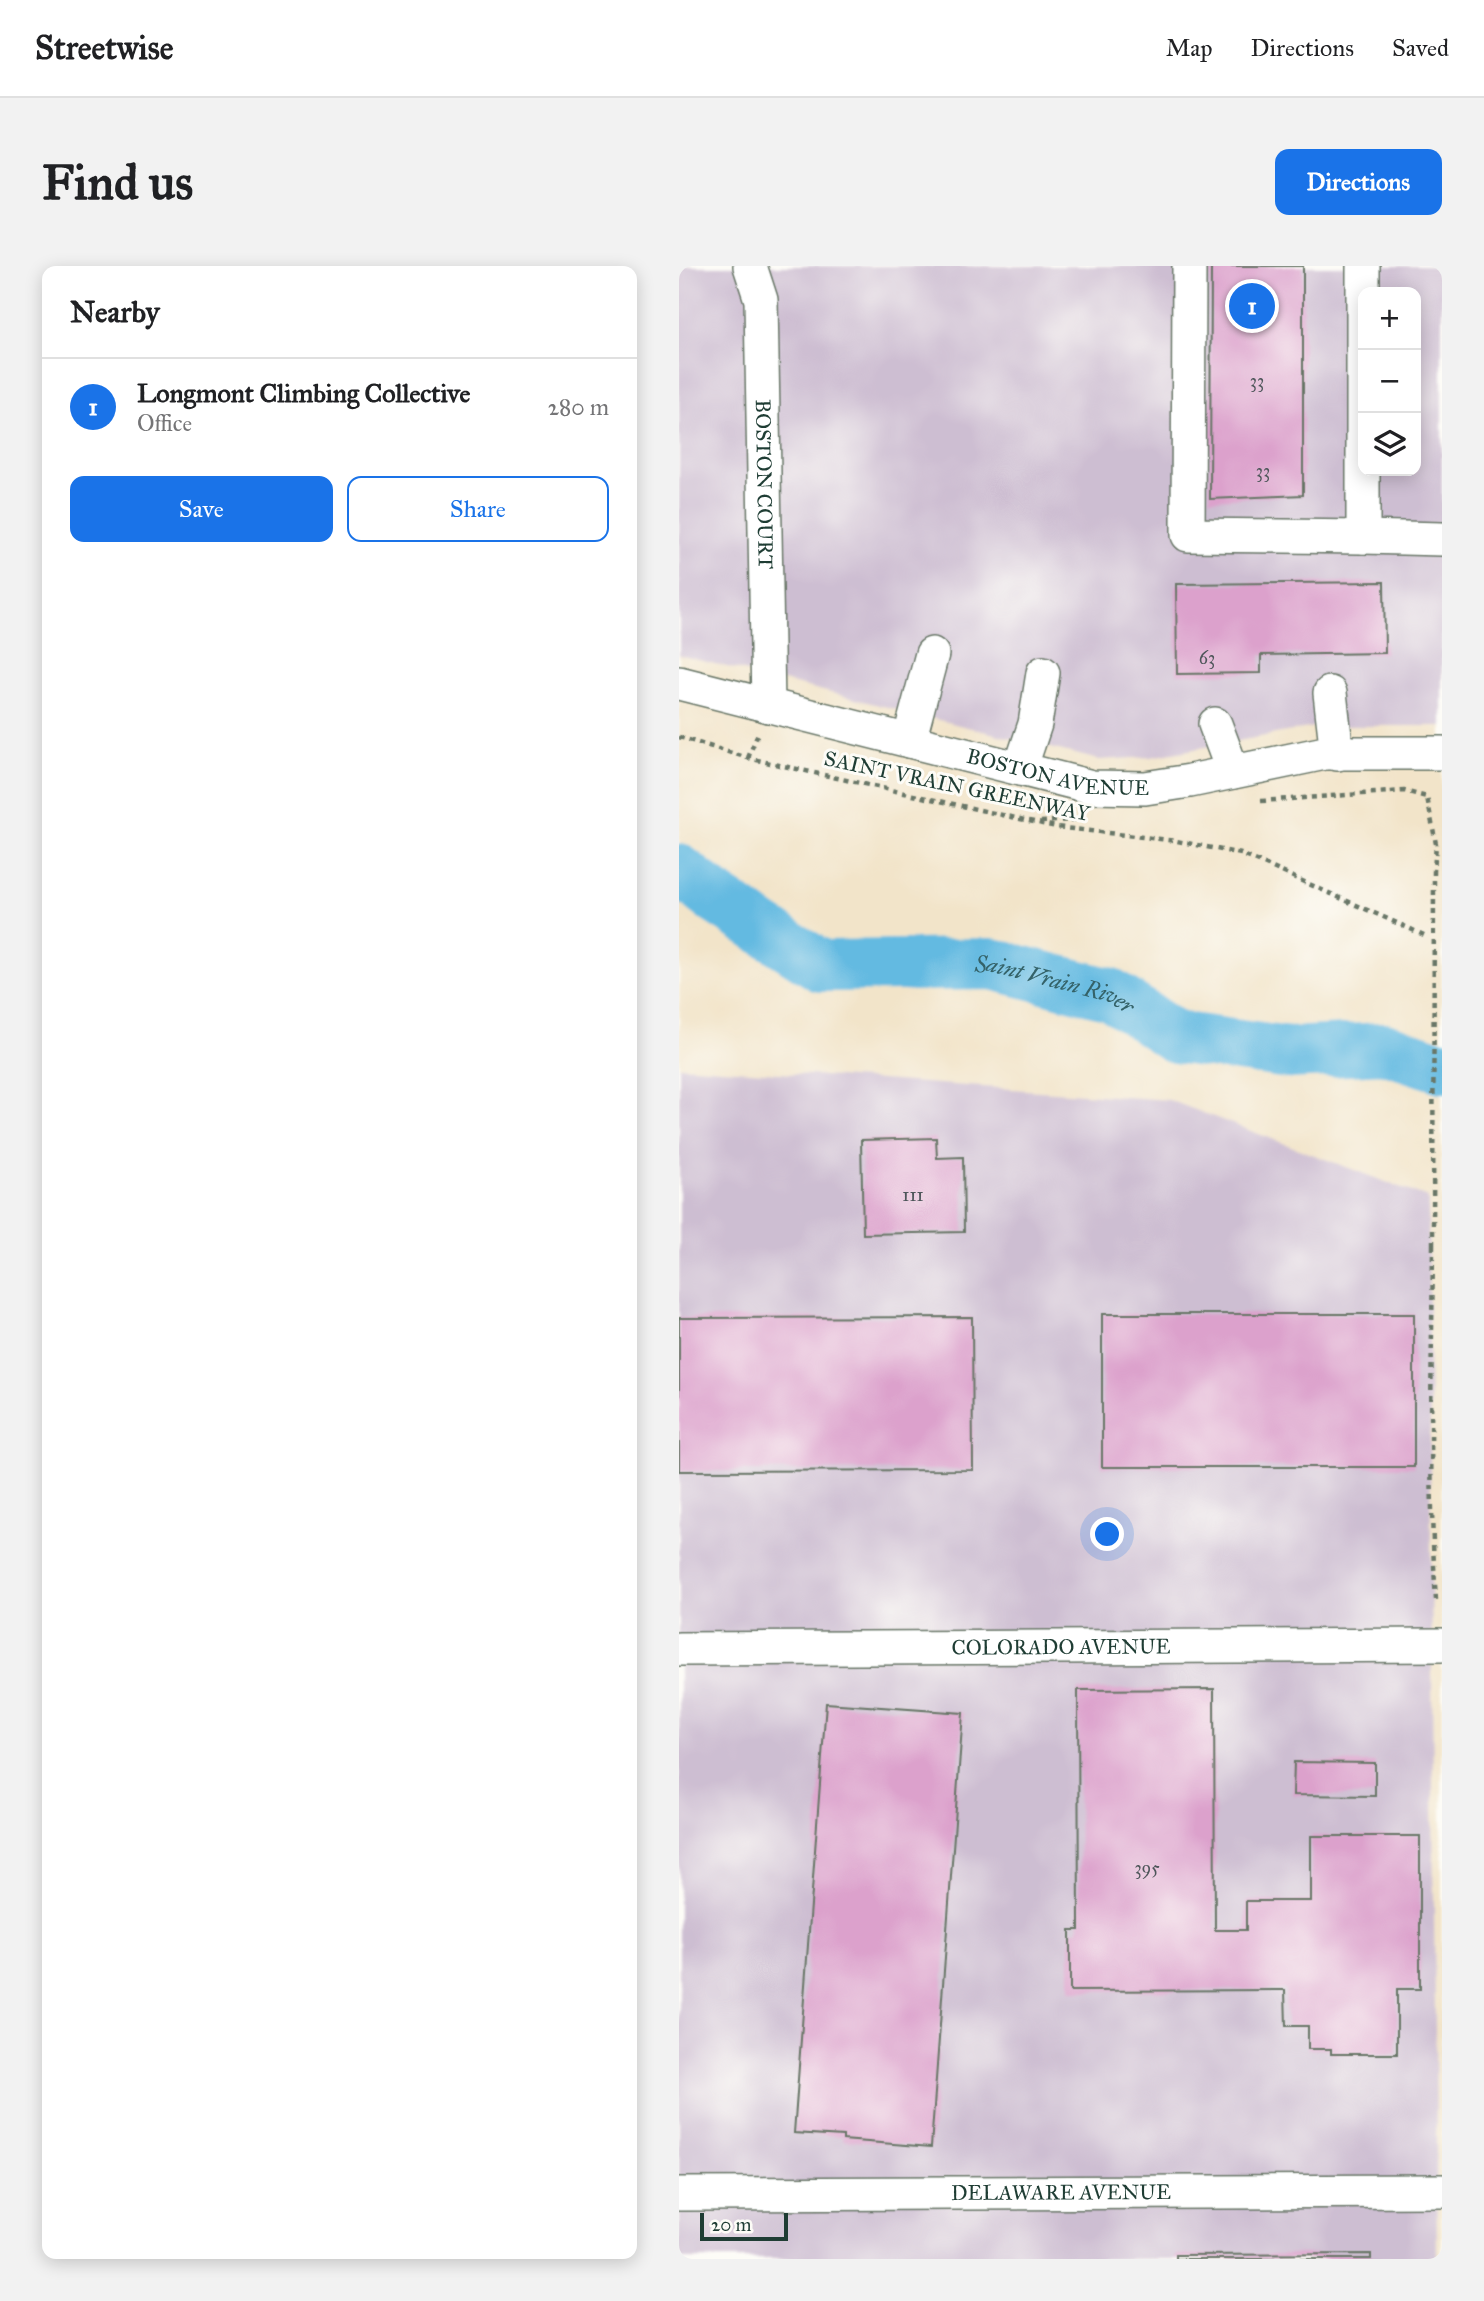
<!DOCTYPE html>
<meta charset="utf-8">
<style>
body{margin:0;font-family:"IM FELL Great Primer",serif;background:#f2f2f2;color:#202124}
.controls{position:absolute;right:21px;top:21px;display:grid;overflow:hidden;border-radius:14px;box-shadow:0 4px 18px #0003}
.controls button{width:63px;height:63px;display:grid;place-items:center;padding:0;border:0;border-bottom:2px solid #e0e0e0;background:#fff;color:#202124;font:35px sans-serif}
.scale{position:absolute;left:21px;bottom:18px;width:88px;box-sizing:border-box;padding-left:7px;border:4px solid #1f3d34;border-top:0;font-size:19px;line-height:24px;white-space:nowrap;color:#1f3d34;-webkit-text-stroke:5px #fdfcf7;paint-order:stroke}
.you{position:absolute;left:429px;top:1269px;width:24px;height:24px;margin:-18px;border:5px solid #fff;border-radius:50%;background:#1a73e8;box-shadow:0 0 0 10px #1a73e833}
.badge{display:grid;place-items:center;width:46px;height:46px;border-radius:50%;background:#1a73e8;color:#fff;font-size:23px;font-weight:700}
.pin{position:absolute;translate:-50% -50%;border:4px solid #fff;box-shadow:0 2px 7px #0006}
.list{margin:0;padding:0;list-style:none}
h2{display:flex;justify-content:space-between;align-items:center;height:91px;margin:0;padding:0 28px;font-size:30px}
h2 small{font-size:23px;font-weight:400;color:#757577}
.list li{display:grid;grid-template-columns:46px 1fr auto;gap:21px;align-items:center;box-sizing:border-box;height:98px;padding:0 28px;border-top:2px solid #e0e0e0}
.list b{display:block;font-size:26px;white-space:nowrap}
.list p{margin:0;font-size:23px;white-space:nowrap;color:#757577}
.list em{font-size:23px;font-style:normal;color:#757577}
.actions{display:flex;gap:14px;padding:21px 28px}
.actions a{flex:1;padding:16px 0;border:2px solid #1a73e8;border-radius:14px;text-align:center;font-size:24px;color:#1a73e8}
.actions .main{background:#1a73e8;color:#fff}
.icon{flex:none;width:38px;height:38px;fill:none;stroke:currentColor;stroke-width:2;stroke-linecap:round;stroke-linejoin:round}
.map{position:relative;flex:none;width:763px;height:1993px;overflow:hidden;border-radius:14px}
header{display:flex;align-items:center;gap:42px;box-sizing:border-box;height:98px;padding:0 35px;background:#fff;border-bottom:2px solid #e0e0e0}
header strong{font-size:33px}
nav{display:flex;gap:38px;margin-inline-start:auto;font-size:24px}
.intro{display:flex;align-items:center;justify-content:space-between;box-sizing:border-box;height:168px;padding:0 42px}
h1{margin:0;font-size:49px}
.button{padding:18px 32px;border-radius:14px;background:#1a73e8;color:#fff;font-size:24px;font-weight:700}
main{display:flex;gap:42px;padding:0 42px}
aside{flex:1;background:#fff;border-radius:14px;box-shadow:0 4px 18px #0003}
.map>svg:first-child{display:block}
.industrial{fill:#cdbed2;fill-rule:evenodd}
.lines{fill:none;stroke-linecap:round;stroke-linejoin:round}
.river{stroke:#64bae1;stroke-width:52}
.building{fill:#dca1cc}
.minor-casing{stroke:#697768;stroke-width:36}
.path{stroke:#697768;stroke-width:4.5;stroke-dasharray:5 5;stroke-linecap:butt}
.minor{stroke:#fff;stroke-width:33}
.path-bridge{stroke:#697768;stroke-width:4.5;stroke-dasharray:5 5;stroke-linecap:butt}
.labels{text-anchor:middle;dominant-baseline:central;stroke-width:6;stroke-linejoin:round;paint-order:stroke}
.number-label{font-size:18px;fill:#4e565a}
.street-label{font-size:21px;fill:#1f3d34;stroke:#fdfcf7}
.water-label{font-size:23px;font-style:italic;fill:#346268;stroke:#fdfcf7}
</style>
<header>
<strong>Streetwise</strong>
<nav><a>Map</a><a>Directions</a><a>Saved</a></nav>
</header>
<div class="intro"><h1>Find us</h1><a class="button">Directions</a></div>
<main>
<aside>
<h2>Nearby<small></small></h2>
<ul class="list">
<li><span class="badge">1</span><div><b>Longmont Climbing Collective</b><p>Office</p></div><em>280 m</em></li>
</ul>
<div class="actions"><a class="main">Save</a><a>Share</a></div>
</aside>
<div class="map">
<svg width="763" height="1993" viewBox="0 0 763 1993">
<rect width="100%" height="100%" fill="#fdfcf7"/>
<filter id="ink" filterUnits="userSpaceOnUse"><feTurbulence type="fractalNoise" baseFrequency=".0143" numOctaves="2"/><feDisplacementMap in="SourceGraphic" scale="14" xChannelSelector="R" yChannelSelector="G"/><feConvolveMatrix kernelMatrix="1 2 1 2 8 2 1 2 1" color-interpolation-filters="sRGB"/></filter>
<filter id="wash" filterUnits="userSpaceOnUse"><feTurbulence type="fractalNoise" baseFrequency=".00686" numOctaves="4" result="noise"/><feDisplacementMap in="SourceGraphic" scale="28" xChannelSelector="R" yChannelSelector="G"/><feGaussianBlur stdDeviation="1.57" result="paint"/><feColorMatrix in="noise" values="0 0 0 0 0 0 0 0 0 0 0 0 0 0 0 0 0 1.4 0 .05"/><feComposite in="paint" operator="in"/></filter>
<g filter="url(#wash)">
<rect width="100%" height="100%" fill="#f2e4c9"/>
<path class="industrial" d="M0,0H763V460H640L472,491L420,494L0,389ZM684,26H737V205H684Z
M0,800L490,834L749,932L758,1993H0Z"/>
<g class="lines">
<path class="river" id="s1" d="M0,604L36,632L142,700L313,698L432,728L496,771L610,787L705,782L763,801"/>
</g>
<g id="blocks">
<path class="building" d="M532,0H624V229L531,233Z
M705,316L706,387L582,389V407L498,408L497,318Z
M257,872L258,892L284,891L285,966L184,968L182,874Z
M423,1048H735V1201H423Z
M293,1051L294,1204L0,1205V1052Z
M535,1423L536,1664H567V1635H632V1570H741V1723H718V1788H652V1783H629V1760H607L606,1724L391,1725V1664H400L399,1424Z
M147,1437L284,1447L252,1881L164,1874V1870L115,1867Z
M615,1496L696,1497V1530L614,1529Z
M692,1988V1993H497V1989Z"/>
</g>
</g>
<g filter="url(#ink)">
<use href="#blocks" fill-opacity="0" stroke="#697768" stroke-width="2"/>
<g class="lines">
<defs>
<g id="minor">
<path id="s2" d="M71,0L82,34L89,440"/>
<path d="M510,0L509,269L684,271V0"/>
<path d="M684,271L763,273"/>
<path id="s3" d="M0,417L413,521L466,522L511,515L646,487H763"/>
<path d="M651,427L658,488"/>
<path d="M536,458L554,506"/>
<path d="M230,475L253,388"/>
<path d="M341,503L356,458L364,407"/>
<path id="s4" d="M0,1383L763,1379"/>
<path id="s5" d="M0,1928L763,1925"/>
</g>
</defs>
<use href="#minor" class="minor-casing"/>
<path class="path" d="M0,471L69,492L377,561L498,575L562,588L745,669
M69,492L79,467
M582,535L725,525L748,531L757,578L755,605
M362,556L406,553
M754,979C753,1097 749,1216 757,1334"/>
<use href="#minor" class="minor"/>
<path class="path-bridge" d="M754,979L755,605"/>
</g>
</g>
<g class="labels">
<g class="number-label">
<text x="578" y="115">33</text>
<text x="584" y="205">33</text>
<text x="528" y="392">63</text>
<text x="234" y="929">111</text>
<text x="468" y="1602">395</text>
</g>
<g class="street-label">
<text stroke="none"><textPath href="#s2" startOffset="220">BOSTON COURT</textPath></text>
<text stroke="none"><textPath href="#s3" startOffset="390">BOSTON AVENUE</textPath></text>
<text transform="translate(278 520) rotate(12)">SAINT VRAIN GREENWAY</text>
<text stroke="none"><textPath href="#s4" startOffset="382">COLORADO AVENUE</textPath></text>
<text stroke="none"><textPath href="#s5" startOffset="382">DELAWARE AVENUE</textPath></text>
</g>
<g class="water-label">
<text stroke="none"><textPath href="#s1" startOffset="408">Saint Vrain River</textPath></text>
</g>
</g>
</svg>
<div class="controls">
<button>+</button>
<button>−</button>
<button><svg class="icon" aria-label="layers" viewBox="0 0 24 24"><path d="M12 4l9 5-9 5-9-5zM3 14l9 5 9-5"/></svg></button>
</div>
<div class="scale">20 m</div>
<div class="you"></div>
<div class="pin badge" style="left:573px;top:40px">1</div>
</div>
</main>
